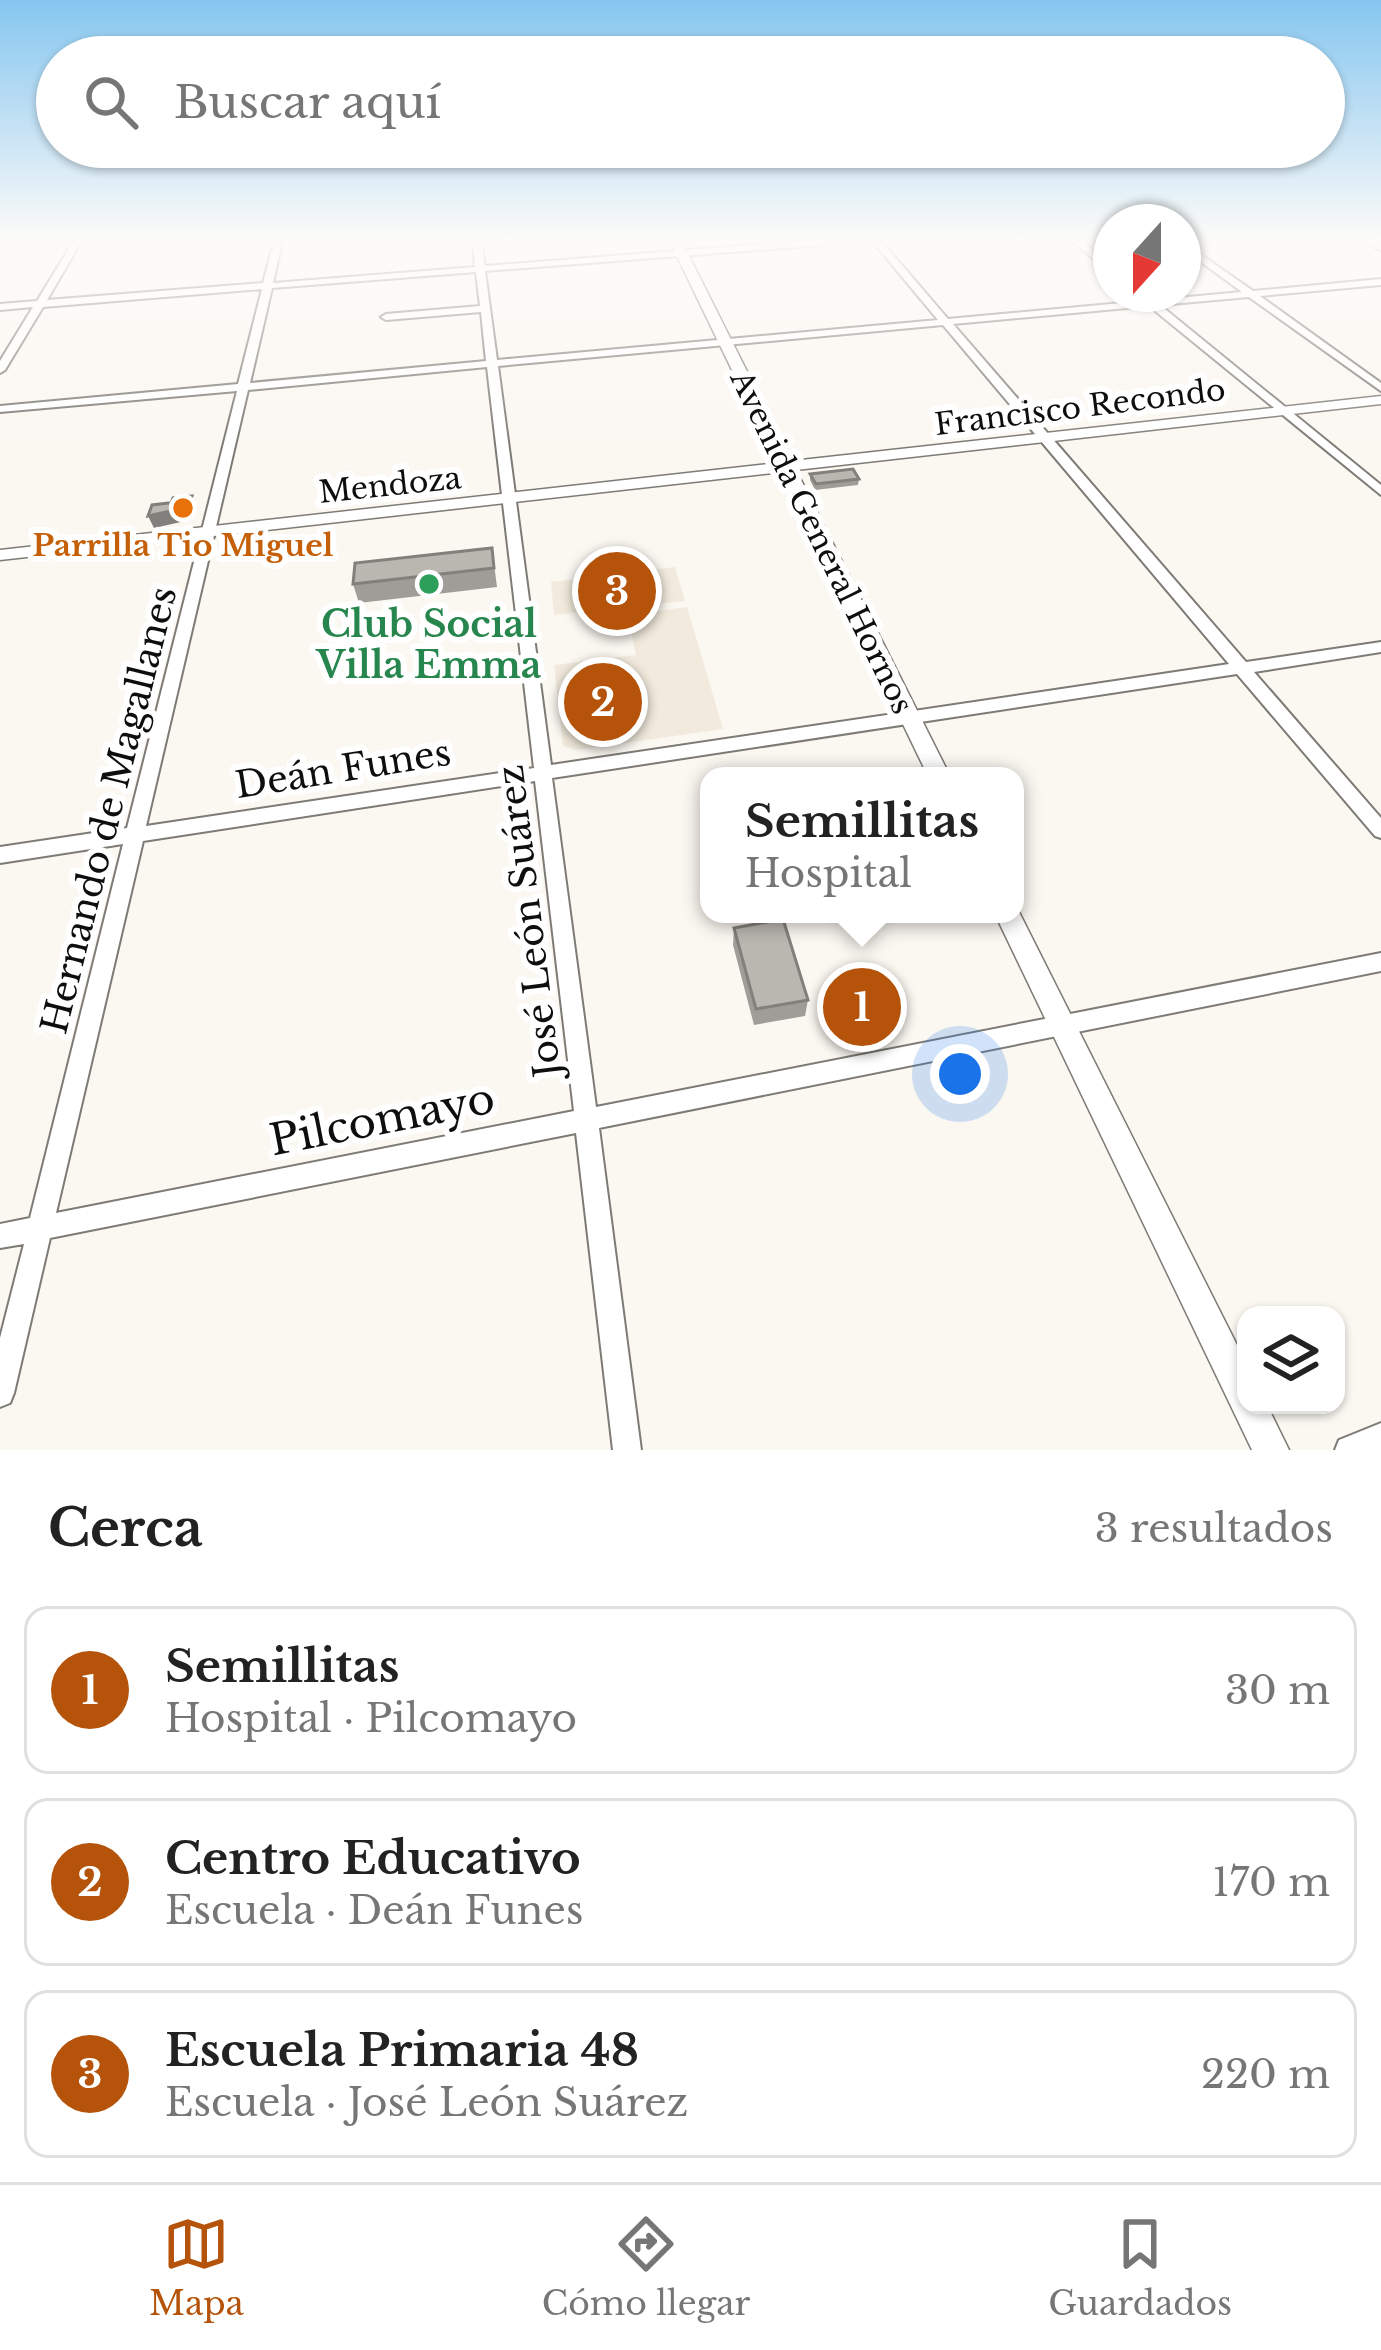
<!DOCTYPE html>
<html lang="es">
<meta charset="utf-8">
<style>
body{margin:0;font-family:"Libre Baskerville",serif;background:#f2f2f2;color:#222}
.controls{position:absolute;right:36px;bottom:36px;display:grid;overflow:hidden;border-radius:24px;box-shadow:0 3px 9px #0004}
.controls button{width:108px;height:108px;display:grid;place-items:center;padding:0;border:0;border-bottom:3px solid #e0e0e0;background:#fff;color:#222;font:60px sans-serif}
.compass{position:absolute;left:1093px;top:204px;width:108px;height:108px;border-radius:50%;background:#fff;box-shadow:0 3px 9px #0004;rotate:201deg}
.you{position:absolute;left:960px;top:1074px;width:42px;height:42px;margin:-30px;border:9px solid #fff;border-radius:50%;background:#1a73e8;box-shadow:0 0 0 18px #1a73e833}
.badge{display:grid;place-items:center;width:78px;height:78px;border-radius:50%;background:#b45309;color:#fff;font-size:39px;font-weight:700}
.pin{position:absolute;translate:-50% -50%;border:6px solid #fff;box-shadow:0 3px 12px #0006}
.popup{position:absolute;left:700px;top:767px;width:324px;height:156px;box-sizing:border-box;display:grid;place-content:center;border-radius:24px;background:#fff;filter:drop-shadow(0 3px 9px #0005);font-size:39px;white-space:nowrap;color:#767676}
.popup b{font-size:45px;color:#222}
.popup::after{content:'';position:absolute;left:50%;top:100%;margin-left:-24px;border:24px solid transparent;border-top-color:#fff}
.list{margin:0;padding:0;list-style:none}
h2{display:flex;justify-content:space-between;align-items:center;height:156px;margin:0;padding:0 48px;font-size:51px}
h2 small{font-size:39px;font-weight:400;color:#767676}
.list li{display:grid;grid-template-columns:78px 1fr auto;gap:36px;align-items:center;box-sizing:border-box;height:168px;margin:0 24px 24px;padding:0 24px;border:3px solid #e0e0e0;border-radius:24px}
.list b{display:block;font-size:45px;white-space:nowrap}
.list p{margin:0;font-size:39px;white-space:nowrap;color:#767676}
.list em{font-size:39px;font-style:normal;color:#767676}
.icon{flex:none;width:66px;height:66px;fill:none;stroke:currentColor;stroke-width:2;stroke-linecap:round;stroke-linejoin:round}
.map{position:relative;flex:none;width:1381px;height:1450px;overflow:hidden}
.search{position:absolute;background:#fff;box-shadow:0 3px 9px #0004;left:36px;right:36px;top:36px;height:132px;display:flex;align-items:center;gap:30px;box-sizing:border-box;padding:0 42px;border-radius:66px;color:#767676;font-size:45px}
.sheet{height:732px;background:#fff}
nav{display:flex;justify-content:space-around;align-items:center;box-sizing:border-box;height:168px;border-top:3px solid #e0e0e0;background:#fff;font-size:33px;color:#767676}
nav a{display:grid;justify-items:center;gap:6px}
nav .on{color:#b45309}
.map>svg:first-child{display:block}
.built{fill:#f2ebdd}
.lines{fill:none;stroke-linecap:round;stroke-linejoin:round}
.minor-casing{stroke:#7e7a75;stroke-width:4}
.tertiary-casing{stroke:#7e7a75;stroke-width:3}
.minor{fill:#fff;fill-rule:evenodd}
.tertiary{fill:#fff;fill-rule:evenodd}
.wall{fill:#a09d98}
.shaded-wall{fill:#82807c}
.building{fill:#bab7b1;stroke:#82807c;stroke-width:3}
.food-dot{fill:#e8710a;stroke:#fff;stroke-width:4.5}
.leisure-dot{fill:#2e9e5b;stroke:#fff;stroke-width:4.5}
.labels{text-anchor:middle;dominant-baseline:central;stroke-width:12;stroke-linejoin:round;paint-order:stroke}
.far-street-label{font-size:30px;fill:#100e0c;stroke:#fff}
.far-food-label{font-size:30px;font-weight:bold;fill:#c56008;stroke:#fff}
.leisure-label{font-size:36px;font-weight:bold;fill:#27864d;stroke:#fff}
.street-label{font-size:36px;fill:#100e0c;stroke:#fff}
.near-street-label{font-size:42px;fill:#100e0c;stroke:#fff}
</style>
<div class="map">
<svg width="1381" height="1450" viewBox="0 0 1381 1450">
<rect width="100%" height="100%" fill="#fbf7f1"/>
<path class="built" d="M675,567L685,601L554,615L551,582Z
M687,607L723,729L576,750L563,746L554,665L636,655L628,615Z"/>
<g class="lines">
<defs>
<path id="minor" d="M73,242H81L47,300L263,283L274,242H282L273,283L475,267L473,242H481L485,266L788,242H827L823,245L485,271L497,360L938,320L873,242H882L948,319L1242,292L1183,249V242L1253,291L1381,279V285L1260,296L1381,383V391L1249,297L1160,305L1381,485V495L1149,306L953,324L1246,662L1381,642V652L1254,672L1381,818V838L1375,836L1237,674L552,778L596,1107L1381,953V971L599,1128L641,1450H613L576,1133L50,1238L14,1393L10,1403L0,1407V1338L24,1244L0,1248V1224L30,1218L123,844L0,863V847L127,828L237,391L0,412V406L238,384L262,289L43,307L5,370L0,373V361L33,307L0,310V304L37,301ZM476,272L480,306L386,314L381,317L386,320L481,312L486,361L250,383L272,288ZM943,325L1229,664L551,765L498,366ZM487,367L534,768L146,826L248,390ZM535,781L574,1111L56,1213L143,841Z
M1073,242H1083L1111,265V273Z
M1367,242L1381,244V251Z
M1381,1423V1450H1335L1339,1440Z"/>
<path id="tertiary" d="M670,242H682L792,461L1381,396V404L796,470L950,776H928L781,472L0,560V550L777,463Z
M1016,906L1246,1363V1405H1267L1289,1450H1252L995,914H1015Z"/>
</defs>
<use href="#minor" class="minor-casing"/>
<use href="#tertiary" class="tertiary-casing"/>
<use href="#minor" class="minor"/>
<use href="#tertiary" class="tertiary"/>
</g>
<path class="wall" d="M810,474L859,479L858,485L815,490L810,480Z
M492,548L497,587L359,603L353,584Z
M734,928L808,1000L805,1016L754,1025L733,945Z
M842,969L888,1024L884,1035L858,1039L839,979Z"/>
<path class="shaded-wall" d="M192,496L194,502L190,520L154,528L148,516L186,501Z"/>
<path class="building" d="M853,469L859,479L816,484L810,474Z
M192,496L189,507L186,501L171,503L173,498Z
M186,501L184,508L148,516L152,505Z
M492,548L494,568L353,584L355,563Z
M783,919L808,1000L756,1009L734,928Z
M867,964L888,1024L861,1029L842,969Z"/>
<linearGradient id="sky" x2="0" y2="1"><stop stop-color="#85c6ef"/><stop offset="0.54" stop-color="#fdfbf9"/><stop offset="1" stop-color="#fdfbf9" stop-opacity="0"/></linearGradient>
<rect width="1381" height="445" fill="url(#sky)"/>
<circle class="food-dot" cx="183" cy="508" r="12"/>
<circle class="leisure-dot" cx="429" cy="584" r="12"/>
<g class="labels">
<g class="far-street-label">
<text transform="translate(1080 407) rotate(-7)">Francisco Recondo</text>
<text transform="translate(390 485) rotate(-6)">Mendoza</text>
<text transform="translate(822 542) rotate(64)">Avenida General Hornos</text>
</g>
<g class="far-food-label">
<text x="183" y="545">Parrilla Tio Miguel</text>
</g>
<g class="leisure-label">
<text x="429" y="624">Club Social<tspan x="429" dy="41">Villa Emma</tspan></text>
</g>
<g class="street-label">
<text transform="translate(343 769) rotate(-9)">Deán Funes</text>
<text transform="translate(109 810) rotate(-76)">Hernando de Magallanes</text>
<text transform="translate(529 921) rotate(-97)">José León Suárez</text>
</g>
<g class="near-street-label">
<text transform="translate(382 1119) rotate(-11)">Pilcomayo</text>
</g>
</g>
</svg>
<div class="controls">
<button><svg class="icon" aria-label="layers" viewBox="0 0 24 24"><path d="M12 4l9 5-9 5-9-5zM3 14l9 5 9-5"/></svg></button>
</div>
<svg class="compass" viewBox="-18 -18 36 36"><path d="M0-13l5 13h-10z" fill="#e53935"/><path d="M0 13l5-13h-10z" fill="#767676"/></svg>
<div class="you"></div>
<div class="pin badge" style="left:862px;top:1007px">1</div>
<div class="popup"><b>Semillitas</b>Hospital</div>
<div class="pin badge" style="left:603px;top:702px">2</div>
<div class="pin badge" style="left:617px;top:591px">3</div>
<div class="search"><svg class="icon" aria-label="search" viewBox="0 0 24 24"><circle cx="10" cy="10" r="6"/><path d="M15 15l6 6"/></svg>Buscar aquí</div>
</div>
<section class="sheet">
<h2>Cerca<small>3 resultados</small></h2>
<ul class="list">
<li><span class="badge">1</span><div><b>Semillitas</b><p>Hospital · Pilcomayo</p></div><em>30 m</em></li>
<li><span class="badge">2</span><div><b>Centro Educativo</b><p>Escuela · Deán Funes</p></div><em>170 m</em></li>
<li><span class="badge">3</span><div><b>Escuela Primaria 48</b><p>Escuela · José León Suárez</p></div><em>220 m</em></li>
</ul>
</section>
<nav>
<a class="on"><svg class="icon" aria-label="map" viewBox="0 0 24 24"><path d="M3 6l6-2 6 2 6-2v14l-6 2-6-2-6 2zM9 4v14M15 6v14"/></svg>Mapa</a>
<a><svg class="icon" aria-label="directions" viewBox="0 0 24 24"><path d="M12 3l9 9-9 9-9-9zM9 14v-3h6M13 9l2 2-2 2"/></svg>Cómo llegar</a>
<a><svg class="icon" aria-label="saved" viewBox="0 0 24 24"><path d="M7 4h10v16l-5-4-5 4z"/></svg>Guardados</a>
</nav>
